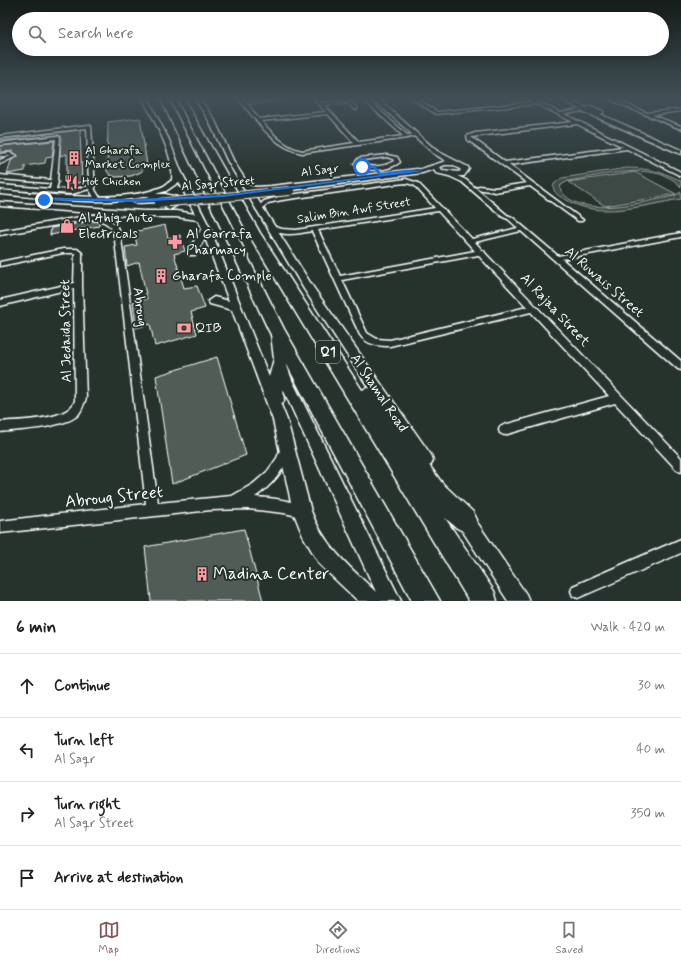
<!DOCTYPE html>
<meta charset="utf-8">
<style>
body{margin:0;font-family:Mynerve,sans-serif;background:#f2f2f2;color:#222}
.stop{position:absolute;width:12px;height:12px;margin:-9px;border:3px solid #1a73e8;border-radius:50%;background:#fff}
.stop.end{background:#1a73e8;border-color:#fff;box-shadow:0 1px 4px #0008}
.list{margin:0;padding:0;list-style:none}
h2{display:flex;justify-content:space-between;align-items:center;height:52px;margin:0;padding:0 16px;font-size:17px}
h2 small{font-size:13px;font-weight:400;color:#767676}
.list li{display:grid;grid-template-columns:26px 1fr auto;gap:12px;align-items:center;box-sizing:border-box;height:64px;padding:0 16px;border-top:1px solid #e0e0e0}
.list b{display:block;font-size:15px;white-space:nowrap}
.list p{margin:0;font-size:13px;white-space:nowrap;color:#767676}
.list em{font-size:13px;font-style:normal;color:#767676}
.icon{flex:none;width:22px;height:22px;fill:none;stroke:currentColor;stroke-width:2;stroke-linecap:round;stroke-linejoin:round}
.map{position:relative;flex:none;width:681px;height:601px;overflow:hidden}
.search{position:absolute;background:#fff;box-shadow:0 2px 6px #0003;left:12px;right:12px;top:12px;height:44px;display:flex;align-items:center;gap:10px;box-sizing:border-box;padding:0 14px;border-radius:22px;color:#767676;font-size:15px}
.sheet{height:308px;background:#fff}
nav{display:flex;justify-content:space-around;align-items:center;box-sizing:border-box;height:56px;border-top:1px solid #e0e0e0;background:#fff;font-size:11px;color:#767676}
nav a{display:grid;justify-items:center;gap:2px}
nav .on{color:#85585c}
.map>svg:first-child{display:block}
.green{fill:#3e4944;stroke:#9ea4a2}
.building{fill:#515c57;stroke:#fff}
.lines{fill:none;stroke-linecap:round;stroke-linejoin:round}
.street-casing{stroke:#fff;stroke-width:3}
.secondary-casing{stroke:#fff;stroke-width:3}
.highway-casing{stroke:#fff;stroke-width:3}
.street{fill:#26332d;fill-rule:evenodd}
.secondary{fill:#26332d;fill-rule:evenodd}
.highway{fill:#26332d;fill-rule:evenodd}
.secondary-bridge-casing{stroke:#fff;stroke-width:10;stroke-linecap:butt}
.secondary-bridge{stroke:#26332d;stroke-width:8}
.route{fill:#1a73e8}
.labels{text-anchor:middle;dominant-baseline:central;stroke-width:4;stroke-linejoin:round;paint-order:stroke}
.far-poi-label{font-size:12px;fill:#fff;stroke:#26332d;text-anchor:start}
.far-street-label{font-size:12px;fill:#fff;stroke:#26332d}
.shield{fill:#26332d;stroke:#bec2c0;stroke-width:1}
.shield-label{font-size:13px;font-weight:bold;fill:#fff}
.poi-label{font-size:14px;fill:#fff;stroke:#26332d;text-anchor:start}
.street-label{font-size:14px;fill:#fff;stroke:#26332d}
.near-street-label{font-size:17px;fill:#fff;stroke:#26332d}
.near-poi-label{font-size:17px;fill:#fff;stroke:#26332d;text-anchor:start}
</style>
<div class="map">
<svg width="681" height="601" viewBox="0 0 681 601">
<rect width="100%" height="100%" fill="#26332d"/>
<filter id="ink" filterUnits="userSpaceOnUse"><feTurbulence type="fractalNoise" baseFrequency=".025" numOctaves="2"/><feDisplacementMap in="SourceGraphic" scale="8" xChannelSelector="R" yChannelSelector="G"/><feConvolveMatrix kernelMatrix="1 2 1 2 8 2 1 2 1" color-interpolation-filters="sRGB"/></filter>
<g filter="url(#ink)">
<path class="green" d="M627,168C646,168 665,172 681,181V187C658,159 599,176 568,181L561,185L560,189C577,221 646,201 674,196L681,192V199C643,205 598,221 563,198C557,195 552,191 554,184L562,178Z
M635,172L676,194L605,206L568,182Z"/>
<path class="building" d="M140,118L147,165L141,172L131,176L116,177L110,175L107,171L108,122Z
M80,130L82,182L67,185V154L60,156L61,136L58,135L0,141V139Z
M54,141L52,157L46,158L45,163L25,166V171L7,174L11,161L18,155L13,153V151L0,152V146Z
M92,221L99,222V226L50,235L51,228Z
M165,225L168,238L180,235L185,251L174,254L184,288L197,286L205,308L191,312L197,334L155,346L150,324L136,328L133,302L147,299L139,262L127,266L125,247L137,245L134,232Z
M217,357L246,455L172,484L156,376Z
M244,529L263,601H151L145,547Z"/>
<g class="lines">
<defs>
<path id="street" d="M239,99H243L245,102L288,99L247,104L259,119L326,112L314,99H318L322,103L346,101L344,99H348L357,108V110H355L348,103L324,105L359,142L403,136L363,99H367L407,135L416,134L418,135L407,138L302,153C273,147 257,121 239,99ZM328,114L354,143L302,151C284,147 273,134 261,121Z
M413,99H418L437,112L533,102L528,99H533L560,113L585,109L584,111L564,114L681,172V176L627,149L509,165L583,220L582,221H578L530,186L495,192L477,189L476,188L479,186L495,188L527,183L468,140L467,136L475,133L573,122L537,104L436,114ZM577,124L623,147L505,162L471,137Z
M608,99H614L647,113L681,109V111L652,115L681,126V129Z
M89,125L91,126L95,190L100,198L99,199H95L89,189L72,194L0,189V185L50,189L51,183L0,179V175L51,180L56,139L0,145V143L58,136L60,137L57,181L58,182L56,189L72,190L89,186L87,128L0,138V136Z
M10,153L17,156L0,164V160L11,156H0V154Z
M387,155L397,157L400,162C389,171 366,173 354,164L359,158ZM387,157L393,159L394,161C384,167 371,168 360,164L363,160Z
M417,169L419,170V172L271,190L256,191L243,187L246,185L256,187L271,186Z
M449,172L466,180L507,215L512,217L558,256L681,233V237L562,259L681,361V370L678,369L521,231L475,242L482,250L484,251L485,253L681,458V472L677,470L615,403L504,435L500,433L499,430L500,427L504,425L609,396L531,312L390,346C379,346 367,345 360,335L312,231C298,234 281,237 269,228L272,226L282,229L296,230L435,208L414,185L406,183L396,184L282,200L268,203L261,210H257L256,209L264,201L282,196L406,179L418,183L472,239L518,228L508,219L503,217L462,182L447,175L446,174ZM438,211L475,251L340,276L318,230ZM478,255L527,307L390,340L377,339L367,333L342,280Z
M92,215C106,216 113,220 120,232L158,503L232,496L253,484L267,472L277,458L281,448L285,447L289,448L291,452C283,472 272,485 255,497C272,498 290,500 306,507L308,511L306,515L302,517L284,513L248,509L211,510L0,533V521L146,504L114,232C109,223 102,220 92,219L0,235V231Z
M63,249H77L82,253V285L86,398C84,404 82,410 78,415C64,428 19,430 0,432V422C19,420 68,421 75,401L74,288L0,306V300L74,283L75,253H63L0,266V262Z
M681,539V553L578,598L573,596L571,591L573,586Z"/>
<path id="secondary" d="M143,99H148L169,140L181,171L210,228L269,377L274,359L271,334L273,331H281L283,334L287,366L292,380L401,601H358L320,565L303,536L293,511L273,420L232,310L210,304L208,301L214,297L229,301L205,238L195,255H189L187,253L202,228L198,220L176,217H144L0,206V202L144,211H176L195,214L179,182L166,191L155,194H165L177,197L179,204L169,210L165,208L171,203L170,200L164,198L159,202L136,203L132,201L136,199L148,198L147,196C105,207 44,198 0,194V190C43,194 119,204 159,188C164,187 168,183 172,180C175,155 154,121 143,99ZM283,389L376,592C350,567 324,546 311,511L287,420L281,405L284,401Z
M195,99H200L214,119L234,162L313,287L431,455L433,460L431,465L425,467L419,465L304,289L228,162L208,119Z
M373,99H378L437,151L468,167L469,169L464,176H449L436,173L434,169L422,173L285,191L284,189L288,187L421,169L446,161L433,153ZM445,165H454L461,170L459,172L442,170L440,167Z
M562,99H568L586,108L591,106L603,111V113L600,114L681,150V154L582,111Z
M464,509L470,512L526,594L529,601H508L458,524L455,518L458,512Z"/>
<path id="highway" d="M161,99H168L284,329L440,601H412L268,329Z
M177,99H184L260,233L362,390L367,388L374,390L442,483L473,512L477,520L473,528L465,532L457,528L445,518L494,591L497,601H469L248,233Z"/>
</defs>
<use href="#street" class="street-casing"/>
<use href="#secondary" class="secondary-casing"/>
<use href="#highway" class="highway-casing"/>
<use href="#street" class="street"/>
<use href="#secondary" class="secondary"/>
<use href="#highway" class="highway"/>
<defs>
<path id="secondary-bridge" d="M159,203L290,191"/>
</defs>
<use href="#secondary-bridge" class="secondary-bridge-casing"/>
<use href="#secondary-bridge" class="secondary-bridge"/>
</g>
</g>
<linearGradient id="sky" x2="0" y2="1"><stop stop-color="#151c19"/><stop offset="0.54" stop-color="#415057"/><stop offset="1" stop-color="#415057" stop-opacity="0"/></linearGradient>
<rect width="681" height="183" fill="url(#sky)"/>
<path class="route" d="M362,166H375L381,173L406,170L424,171L223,197L136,202L42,200L44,198L136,199L223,195L379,175L373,168H361Z"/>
<defs>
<symbol id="building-bare" viewBox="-9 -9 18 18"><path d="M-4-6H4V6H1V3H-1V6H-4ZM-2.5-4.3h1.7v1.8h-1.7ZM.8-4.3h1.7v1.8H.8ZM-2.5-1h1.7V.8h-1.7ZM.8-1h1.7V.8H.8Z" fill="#ff9aa2" stroke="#26332d" stroke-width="2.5" paint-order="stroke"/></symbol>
<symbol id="restaurant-bare" viewBox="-9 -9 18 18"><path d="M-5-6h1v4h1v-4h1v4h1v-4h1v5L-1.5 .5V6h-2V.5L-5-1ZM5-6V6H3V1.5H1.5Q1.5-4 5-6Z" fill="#ff9aa2" stroke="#26332d" stroke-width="2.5" paint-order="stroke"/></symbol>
<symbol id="shop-bare" viewBox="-9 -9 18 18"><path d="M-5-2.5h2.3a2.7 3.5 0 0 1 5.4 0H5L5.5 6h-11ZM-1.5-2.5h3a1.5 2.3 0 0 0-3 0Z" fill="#ff9aa2" stroke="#26332d" stroke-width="2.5" paint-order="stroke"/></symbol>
<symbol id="pharmacy-bare" viewBox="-9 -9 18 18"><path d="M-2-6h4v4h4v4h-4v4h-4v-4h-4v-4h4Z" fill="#ff9aa2" stroke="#26332d" stroke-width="2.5" paint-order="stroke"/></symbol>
<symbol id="bank-bare" viewBox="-9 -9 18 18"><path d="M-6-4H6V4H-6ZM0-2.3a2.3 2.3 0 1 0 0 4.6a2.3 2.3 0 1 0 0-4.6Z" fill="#ff9aa2" stroke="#26332d" stroke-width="2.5" paint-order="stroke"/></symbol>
</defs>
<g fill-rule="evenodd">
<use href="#building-bare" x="64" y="148" width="20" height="20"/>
<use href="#restaurant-bare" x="61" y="172" width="20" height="20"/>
<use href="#shop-bare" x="57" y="216" width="20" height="20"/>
<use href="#pharmacy-bare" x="165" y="232" width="20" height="20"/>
<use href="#building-bare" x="151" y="266" width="20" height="20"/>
<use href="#bank-bare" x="174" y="318" width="20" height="20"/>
<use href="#building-bare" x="192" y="564" width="20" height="20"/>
</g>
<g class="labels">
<g class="far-poi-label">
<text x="85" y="151">Al Gharafa<tspan x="85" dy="14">Market Complex</tspan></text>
<text x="82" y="182">Hot Chicken</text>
</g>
<g class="far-street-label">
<text transform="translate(320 171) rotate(-7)">Al Saqr</text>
<text transform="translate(218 184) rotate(-5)">Al Saqr Street</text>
<text transform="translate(354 211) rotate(-9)">Salim Bin Awf Street</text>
</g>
<rect class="shield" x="316" y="341" width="24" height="22" rx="3"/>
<g class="shield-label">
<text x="328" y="352">Q1</text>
</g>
<g class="poi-label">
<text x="78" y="218">Al Ahiq Auto<tspan x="78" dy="16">Electricals</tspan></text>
<text x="186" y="234">Al Garrafa<tspan x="186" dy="16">Pharmacy</tspan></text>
<text x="172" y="276">Gharafa Comple</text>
<text x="195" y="328">QIB</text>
</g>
<g class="street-label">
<text transform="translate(604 282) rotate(41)">Al Ruwais Street</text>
<text transform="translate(140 307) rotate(83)">Abroug</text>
<text transform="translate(555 310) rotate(47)">Al Rajaa Street</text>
<text transform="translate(66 331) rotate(-91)">Al Jedaida Street</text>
<text transform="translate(379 393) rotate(56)">Al Shamal Road</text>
</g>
<g class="near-street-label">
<text transform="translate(114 497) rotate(-6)">Abroug Street</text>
</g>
<g class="near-poi-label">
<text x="213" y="574">Madina Center</text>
</g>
</g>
</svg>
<div class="stop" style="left:362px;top:167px"></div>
<div class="stop end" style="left:44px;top:200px"></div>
<div class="search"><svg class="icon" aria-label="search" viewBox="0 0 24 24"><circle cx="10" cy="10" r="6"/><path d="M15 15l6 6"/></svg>Search here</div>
</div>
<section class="sheet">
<h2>6 min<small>Walk · 420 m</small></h2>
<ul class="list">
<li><svg class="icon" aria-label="ahead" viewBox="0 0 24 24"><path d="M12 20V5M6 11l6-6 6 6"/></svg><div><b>Continue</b></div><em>30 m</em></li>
<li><svg class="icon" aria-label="left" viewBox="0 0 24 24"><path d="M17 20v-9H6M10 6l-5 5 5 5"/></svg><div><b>Turn left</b><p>Al Saqr</p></div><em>40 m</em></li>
<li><svg class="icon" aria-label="right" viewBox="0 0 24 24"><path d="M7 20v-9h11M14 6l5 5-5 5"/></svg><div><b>Turn right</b><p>Al Saqr Street</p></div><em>350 m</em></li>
<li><svg class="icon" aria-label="arrive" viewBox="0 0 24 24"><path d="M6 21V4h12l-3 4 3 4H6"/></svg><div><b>Arrive at destination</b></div></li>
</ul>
</section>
<nav>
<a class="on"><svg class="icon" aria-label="map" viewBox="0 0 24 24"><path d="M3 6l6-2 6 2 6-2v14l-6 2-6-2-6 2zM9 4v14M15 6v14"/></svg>Map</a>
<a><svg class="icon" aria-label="directions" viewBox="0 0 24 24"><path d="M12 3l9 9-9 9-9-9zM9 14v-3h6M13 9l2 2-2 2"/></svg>Directions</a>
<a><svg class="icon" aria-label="saved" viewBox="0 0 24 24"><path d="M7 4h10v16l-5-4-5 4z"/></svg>Saved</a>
</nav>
